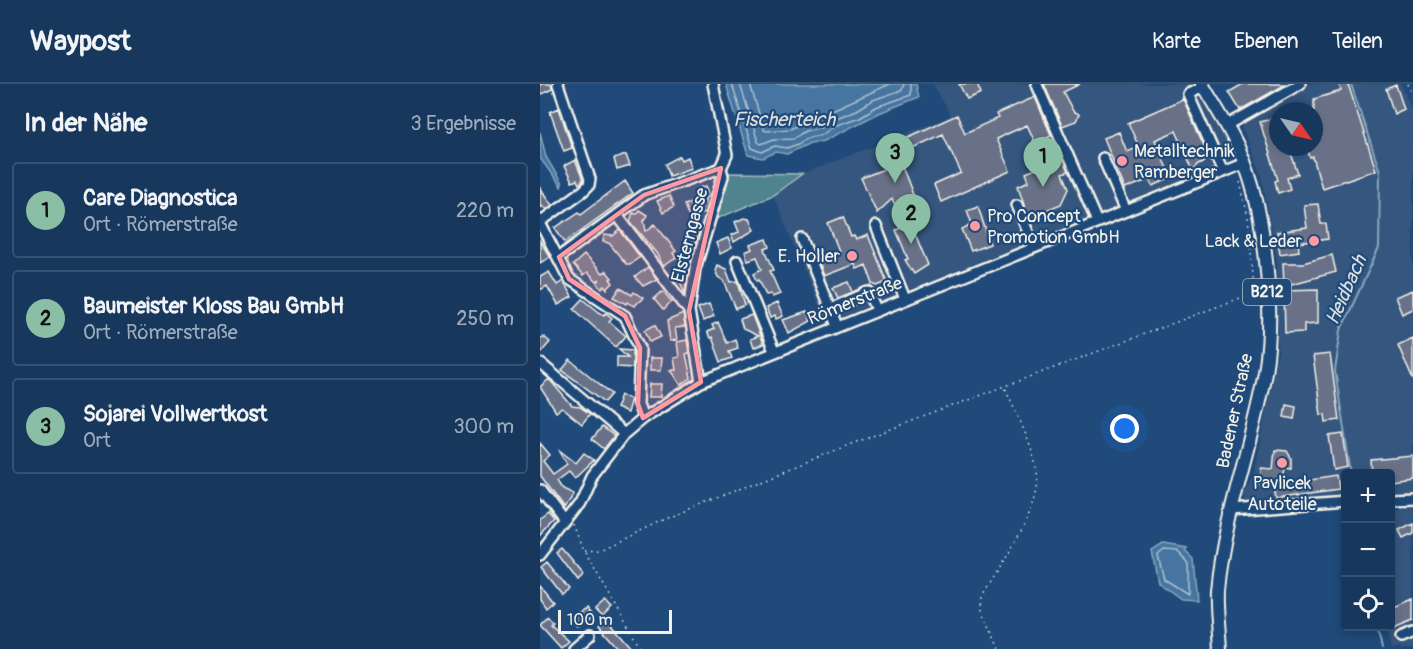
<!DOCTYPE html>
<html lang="de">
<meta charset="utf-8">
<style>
body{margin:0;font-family:Pangolin,sans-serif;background:#203f62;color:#f1f3f6}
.controls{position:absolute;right:18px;bottom:18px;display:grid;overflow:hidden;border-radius:6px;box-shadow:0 3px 9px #0003}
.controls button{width:54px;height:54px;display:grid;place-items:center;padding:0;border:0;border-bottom:2px solid #365272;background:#17385c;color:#f1f3f6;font:30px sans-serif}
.compass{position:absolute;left:729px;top:18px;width:54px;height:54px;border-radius:50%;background:#17385c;box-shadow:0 3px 9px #0003;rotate:124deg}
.scale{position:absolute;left:18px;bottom:15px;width:114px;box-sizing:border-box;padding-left:6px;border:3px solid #f4f1e8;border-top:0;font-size:16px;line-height:21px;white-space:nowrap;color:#f4f1e8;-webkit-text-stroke:4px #1f4a7a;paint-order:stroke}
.you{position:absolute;left:585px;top:345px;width:21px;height:21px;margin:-15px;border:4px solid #fff;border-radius:50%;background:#1a73e8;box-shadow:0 0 0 9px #1a73e833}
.badge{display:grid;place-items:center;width:39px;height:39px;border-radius:50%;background:#8abfa5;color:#111;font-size:20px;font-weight:700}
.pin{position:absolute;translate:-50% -50px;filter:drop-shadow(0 2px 3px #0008)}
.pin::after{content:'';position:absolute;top:32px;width:21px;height:18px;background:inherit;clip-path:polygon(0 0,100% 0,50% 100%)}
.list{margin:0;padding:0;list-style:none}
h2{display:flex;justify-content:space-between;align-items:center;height:78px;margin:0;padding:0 24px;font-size:26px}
h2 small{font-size:20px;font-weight:400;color:#9eacbb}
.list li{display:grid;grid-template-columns:39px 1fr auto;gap:18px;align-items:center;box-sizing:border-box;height:96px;margin:0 12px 12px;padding:0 12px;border:2px solid #365272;border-radius:6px}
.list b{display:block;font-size:22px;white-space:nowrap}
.list p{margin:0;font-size:20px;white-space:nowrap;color:#9eacbb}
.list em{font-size:20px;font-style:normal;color:#9eacbb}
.icon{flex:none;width:33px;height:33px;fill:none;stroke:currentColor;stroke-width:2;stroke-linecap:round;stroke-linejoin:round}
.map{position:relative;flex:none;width:873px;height:565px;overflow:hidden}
header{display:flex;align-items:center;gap:36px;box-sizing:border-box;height:84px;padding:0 30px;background:#17385c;border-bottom:2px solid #365272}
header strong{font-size:28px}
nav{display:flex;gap:33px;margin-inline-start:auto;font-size:21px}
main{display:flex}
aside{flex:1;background:#17385c}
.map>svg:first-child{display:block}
.built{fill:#35567e;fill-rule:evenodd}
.green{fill:#50838e;stroke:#a2babb;stroke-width:1.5}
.water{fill:#4474a0;stroke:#8aa6bd;stroke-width:1.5}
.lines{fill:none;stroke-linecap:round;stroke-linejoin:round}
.shore{stroke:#aebfcb;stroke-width:1.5}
.stream{stroke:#8aa6bd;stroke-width:2}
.building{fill:#677187;stroke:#f4f1e8;stroke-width:1.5}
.minor-casing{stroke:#f4f1e8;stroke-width:14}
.major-casing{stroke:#f4f1e8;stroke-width:16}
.path{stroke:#f4f1e8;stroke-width:1.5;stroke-dasharray:1.5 4.5;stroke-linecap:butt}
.minor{stroke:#1f4a7a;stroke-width:9}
.major{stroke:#1f4a7a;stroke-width:12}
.marked{fill:#ff9aa2;fill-opacity:0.2;stroke:#ff9aa2;stroke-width:4.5;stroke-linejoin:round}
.poi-dot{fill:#ff9aa2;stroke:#1f4a7a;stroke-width:2}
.labels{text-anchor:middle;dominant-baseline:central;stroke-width:4.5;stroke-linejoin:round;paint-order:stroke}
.shield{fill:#1f4a7a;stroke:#b4bfc7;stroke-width:1.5}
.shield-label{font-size:16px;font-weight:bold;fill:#f4f1e8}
.poi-label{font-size:18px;fill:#f4f1e8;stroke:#1f4a7a;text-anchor:start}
.street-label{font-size:18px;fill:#f4f1e8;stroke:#1f4a7a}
.water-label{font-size:20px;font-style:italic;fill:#dadedd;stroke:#1f4a7a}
</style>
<header>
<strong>Waypost</strong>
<nav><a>Karte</a><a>Ebenen</a><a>Teilen</a></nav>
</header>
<main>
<aside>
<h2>In der Nähe<small>3 Ergebnisse</small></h2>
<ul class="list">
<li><span class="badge">1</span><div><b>Care Diagnostica</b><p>Ort · Römerstraße</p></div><em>220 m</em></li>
<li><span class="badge">2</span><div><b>Baumeister Kloss Bau GmbH</b><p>Ort · Römerstraße</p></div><em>250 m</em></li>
<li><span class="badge">3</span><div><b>Sojarei Vollwertkost</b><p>Ort</p></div><em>300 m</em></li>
</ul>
</aside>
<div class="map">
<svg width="873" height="565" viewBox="0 0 873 565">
<rect width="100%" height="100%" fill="#1f4a7a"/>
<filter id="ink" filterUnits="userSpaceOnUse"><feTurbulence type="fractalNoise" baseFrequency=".0167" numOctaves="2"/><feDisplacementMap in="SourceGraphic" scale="12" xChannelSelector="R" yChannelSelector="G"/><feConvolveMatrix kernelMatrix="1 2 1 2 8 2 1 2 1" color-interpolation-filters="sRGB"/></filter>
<g filter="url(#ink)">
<path class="built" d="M393,0H656L694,67L687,79L286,239L233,111L262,90L411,32Z
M765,0H861L873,28V407L851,409L850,390H806L805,412L707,420L703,411L713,391L738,267L737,177L722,92L702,44L706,36ZM738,27H774V63H738Z
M873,422V565H851L846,543L850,542L851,425Z"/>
<path class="green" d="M189,89L262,90L233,111L174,136Z"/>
<path class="water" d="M186,0H376L379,13L339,29L284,57L270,59L247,70L236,68L223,74L208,71Z
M0,48L6,73L22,100L21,103L0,74Z
M623,461L647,465L645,467L653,475L657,516L641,515L618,498L612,468Z"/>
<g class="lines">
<path class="shore" d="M192,0L212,64L222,68L235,62L247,64L258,60L267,54L282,51L294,42L320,33L336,23L371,11V0
M200,0L218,58L221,60L234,55L254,54L265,47L279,44L291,36L317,26L333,16L362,6L364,0
M210,0L224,46L227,47L250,45L350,0
M624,467L638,468L648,478V510L624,495L618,472Z"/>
<path class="stream" d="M811,0L840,88L839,164L801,246L795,287L811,390
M837,542L842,565"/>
</g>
<path class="building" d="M0,0H11L12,5L0,11Z
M419,0H437L441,9L427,15Z
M504,0H540L523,8L533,27L539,30L536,37L522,42Z
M703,0H746L700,26L689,8Z
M799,0H808L836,86L782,104L773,73L770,74L767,63H774V15L801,7Z
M856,1L864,25L854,30L846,5Z
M495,13L511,51L495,58L487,41L456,55L470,87L401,118L394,101L421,89L403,50L368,66L364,55L417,31L425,49L458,34L456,30Z
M643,15L670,75L659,80L653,86L636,47L615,56L631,94L613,102L610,95L585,105L564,54L579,48L587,68L599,63L588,39Z
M19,24L32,64L24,67L10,28Z
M738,33V63H749L758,90L747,94L750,105L738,109L735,97L738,96L720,38Z
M86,71L90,82L77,86L74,75Z
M358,71L375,116L354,120L352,115L337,129L321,94L344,85L341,77Z
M140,72L142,76L148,73L152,84L129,92L125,80Z
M522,74L528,88L522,90L528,105L521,120L494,131L493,128L487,129L478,102L489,97L486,89Z
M35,76L43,96L39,100L37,96L32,98L24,82Z
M85,97L93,109L25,158L15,144L39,128L41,130Z
M166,102L170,111L165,116L167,121L165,128L149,133L144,121L160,114L157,105Z
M0,104L12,121L6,126L2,121L0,123Z
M129,112L134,123L123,129L117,117Z
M778,120L781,140H786L788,155L758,159L759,167L740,170L737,148L767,144L764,121Z
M438,122L450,160L431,167L422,145L432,140L427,126Z
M99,126L107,131L104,136L106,147L115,140L136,167L133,169L136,174L124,182L117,169L90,137L93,129L96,130Z
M303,133L311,153L314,152L316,156L328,151L347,198L337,202L333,200L326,181L317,185L315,180L284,192L278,176L299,167L288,139Z
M204,134L209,135L214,146L194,158L191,151L199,148L195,138Z
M371,140L388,181L374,190L365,176L368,175L356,146Z
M150,143L160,146L155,160L146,157Z
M80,146L100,173L90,180H86L69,159L63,158L64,151L73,152Z
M188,154L192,164L180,170L176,159Z
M227,155L230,163L225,165L234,186L230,187L240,210L232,213L231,210L226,211L219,195L217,196L214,189L222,185L217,173L208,176L205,168L212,165L210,161Z
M0,157L10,173L0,179Z
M44,171L62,190L66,187L72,194L70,195L73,199L67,205L65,202L62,205L57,199L60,196L56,198L47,189L43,192L33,181Z
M792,171L796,188L744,202L743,179H763Z
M177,181L186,185L191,198L198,197L205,221L196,225L184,197L178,193L175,186Z
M108,183L117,195L103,202L95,193Z
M138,185L148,187L145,209L140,198L135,197Z
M9,188L17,201L23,197L32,213L18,221L7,202L0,206V193Z
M309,198L313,208L298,214L293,204Z
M80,204L92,211L94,208L103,214L94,222L88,218L87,220L74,213Z
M778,205V239L764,240V248L745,249L744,206Z
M873,206V225L862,230L855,213Z
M123,207L132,218L123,226L114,215Z
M43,215L59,228L64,231L66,229L72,234L69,237L86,252L76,263L34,225Z
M237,219L243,232L236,235L235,232L230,234L226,224Z
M169,220L174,232L163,237L158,224Z
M267,228L271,237L249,249L243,236Z
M143,230L145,243L135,244L137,256L130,257L127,237Z
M212,231L223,260L213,264L210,255L218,252L203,245L200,235Z
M178,238L187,259L195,255L198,264L189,267L192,274L181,278L172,253L170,254L167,248L174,245L172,241Z
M115,241L121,253L110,258L105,246Z
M3,252L10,258L0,270V255Z
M873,254V296L858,261Z
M147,256L149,269L146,270L151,294L141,301L131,286H136L134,274L139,273L137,258Z
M79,265L93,266V284L77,283V273H88Z
M790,270L799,336L786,338L785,330L781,331L773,272Z
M110,274H122L121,286H110Z
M30,276L72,310L65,318L22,286Z
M9,295L32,322L40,323L50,330L42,340L22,324L16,328L0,303Z
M110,300H122L121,313H109Z
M81,311L91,315L87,329L76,324Z
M746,320L756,322L754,335L744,333Z
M62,343L74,352L64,365L52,355Z
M803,350L808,383L794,386L789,352Z
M0,359L10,371L3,377L13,390L27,380L19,366L36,379L44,369L54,376L35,394L29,387L17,396L22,404L33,409L24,425L0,392Z
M735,366L747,367L751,374V384L745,383L743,400L796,392L798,405L736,414L733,397L720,400L721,384L733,385Z
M873,372V394L850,397V390H832L831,376Z
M8,430L14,437L0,452V436Z
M873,439V449L863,454L859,446Z
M22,465L44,491L38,497L17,469Z
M7,478L29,505L22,510L1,483Z
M0,502L13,518L6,524L0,515Z
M873,515V536L854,544L850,525Z
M65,517L72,524L62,533L55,526Z
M46,524L53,533L37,542L30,533Z
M8,533L13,539L11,541L29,557L21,564L0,541Z
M67,536L79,549L93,565H79L59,542Z"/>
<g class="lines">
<defs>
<path id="minor" d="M173,0L187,71L181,84
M497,1L557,138
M664,3L648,10L683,88
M686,42L760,0
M563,74L586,127
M477,121L494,163
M77,131L149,227
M0,138L43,107L49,101L50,95L18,0
M0,139L29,195L85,232L100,264L98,320L103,334
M336,142L365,215
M262,155L297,242
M19,173L104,111L181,84
M197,177L234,267
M290,225L329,208L337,226
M0,279L84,350
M161,298L149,227L155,185L183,92L181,84
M0,406L25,439
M850,415L873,414
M692,426L806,417
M0,471L40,419L52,392L84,350L103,334L161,298L705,79
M861,553L873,548
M34,565L50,551"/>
<path id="major" d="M662,0C677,26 695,52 705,80C726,135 735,230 725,288C712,361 684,432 677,506C676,525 679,546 680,565"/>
</defs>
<use href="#minor" class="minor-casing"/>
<use href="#major" class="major-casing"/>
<path class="path" d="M868,0L873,11
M34,441L44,467L101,565
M44,467L59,466L127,434L311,360L711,210L714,204L708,133L700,98
M459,565L441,523L442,513C459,483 503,423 497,388C492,359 476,329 464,301"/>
<use href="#minor" class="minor"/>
<use href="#major" class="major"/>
</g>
</g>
<path class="marked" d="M181,84L149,227L161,298L103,334L98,320L100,264L85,232L29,195L19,173L104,111Z"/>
<g class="poi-dot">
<circle cx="582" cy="77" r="6"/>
<circle cx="435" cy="142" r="6"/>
<circle cx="774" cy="157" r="6"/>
<circle cx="312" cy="172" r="6"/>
<circle cx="742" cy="379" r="6"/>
</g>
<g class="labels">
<rect class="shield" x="703" y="195" width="48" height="26" rx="4.5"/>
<g class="shield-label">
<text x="727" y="208">B212</text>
</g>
<g class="poi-label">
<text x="594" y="67">Metalltechnik<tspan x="594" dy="21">Ramberger</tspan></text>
<text x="447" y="132">Pro Concept<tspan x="447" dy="21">Promotion GmbH</tspan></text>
<text x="762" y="157" text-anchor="end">Lack &amp; Leder</text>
<text x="300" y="172" text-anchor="end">E. Holler</text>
<text x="742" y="399" text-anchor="middle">Pavlicek<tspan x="742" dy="21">Autoteile</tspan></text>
</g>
<g class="street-label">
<text transform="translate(150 151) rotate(-75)">Elsterngasse</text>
<text transform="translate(315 217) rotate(-22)">Römerstraße</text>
<text transform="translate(695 327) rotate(-78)">Badener Straße</text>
</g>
<g class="water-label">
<text x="244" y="35">Fischerteich</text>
<text transform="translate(806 206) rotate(-66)">Heidbach</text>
</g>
</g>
</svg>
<div class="controls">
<button>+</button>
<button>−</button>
<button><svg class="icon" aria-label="locate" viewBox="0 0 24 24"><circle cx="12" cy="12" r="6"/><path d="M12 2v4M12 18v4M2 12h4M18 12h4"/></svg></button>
</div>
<svg class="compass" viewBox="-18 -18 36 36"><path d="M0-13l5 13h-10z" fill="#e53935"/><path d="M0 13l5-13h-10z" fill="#9eacbb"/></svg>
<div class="scale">100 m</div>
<div class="you"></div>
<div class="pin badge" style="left:503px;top:103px">1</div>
<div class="pin badge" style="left:371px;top:160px">2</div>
<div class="pin badge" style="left:355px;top:99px">3</div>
</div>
</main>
